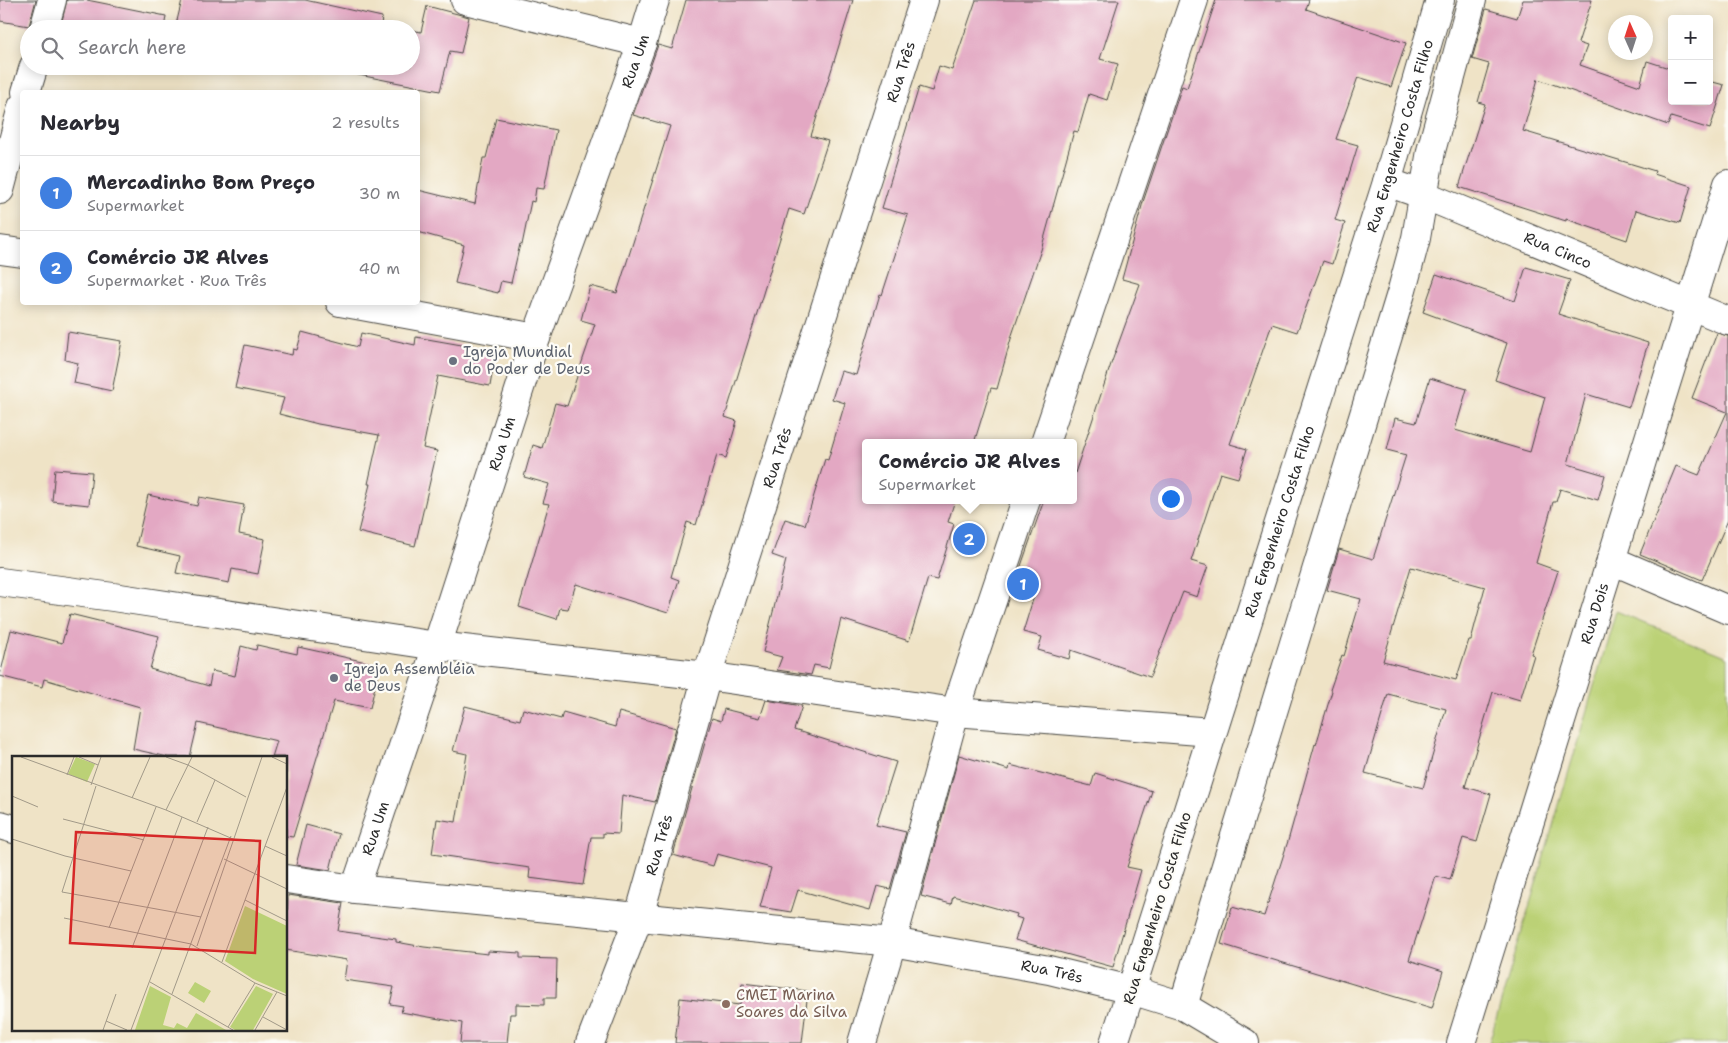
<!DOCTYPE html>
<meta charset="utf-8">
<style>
body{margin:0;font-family:"Shantell Sans",sans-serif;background:#f7f7f7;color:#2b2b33}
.controls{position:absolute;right:15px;top:15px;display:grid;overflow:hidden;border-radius:5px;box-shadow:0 2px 12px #0003}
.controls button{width:45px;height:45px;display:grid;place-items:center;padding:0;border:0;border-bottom:1px solid #e1e1e2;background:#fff;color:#2b2b33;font:25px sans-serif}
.compass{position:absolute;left:1608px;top:15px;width:45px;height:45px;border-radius:50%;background:#fff;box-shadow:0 2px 12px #0003;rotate:357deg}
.you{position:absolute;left:1170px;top:498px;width:18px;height:18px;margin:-12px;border:4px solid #fff;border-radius:50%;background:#1a73e8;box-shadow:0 0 0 8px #1a73e833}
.badge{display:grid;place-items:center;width:32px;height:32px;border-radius:50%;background:#2563eb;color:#fff;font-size:16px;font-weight:700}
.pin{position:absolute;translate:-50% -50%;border:2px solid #fff;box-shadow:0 1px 5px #0006}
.popup{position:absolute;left:862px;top:439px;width:215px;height:65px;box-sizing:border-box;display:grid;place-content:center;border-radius:5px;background:#fff;filter:drop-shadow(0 1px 4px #0005);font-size:16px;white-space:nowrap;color:#7c7c81}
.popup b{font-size:19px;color:#2b2b33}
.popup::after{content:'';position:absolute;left:50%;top:100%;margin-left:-10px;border:10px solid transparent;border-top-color:#fff}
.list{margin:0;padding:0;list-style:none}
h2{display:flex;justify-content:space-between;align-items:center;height:65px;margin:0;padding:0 20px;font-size:21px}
h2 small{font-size:16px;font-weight:400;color:#7c7c81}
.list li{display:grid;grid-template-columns:32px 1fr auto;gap:15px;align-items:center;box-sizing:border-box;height:75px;padding:0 20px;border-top:1px solid #e1e1e2}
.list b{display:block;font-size:19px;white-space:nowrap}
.list p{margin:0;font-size:16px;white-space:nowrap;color:#7c7c81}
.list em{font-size:16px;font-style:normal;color:#7c7c81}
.icon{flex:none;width:28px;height:28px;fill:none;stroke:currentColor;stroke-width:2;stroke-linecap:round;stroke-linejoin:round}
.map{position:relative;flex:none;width:1728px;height:1043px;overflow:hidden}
.search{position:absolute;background:#fff;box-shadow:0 2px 12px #0003;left:20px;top:20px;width:400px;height:55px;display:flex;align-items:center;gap:12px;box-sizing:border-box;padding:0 18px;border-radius:28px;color:#7c7c81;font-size:19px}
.panel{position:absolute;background:#fff;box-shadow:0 2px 12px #0003;left:20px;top:90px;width:400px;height:215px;border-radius:5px}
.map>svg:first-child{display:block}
.green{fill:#bbd176;stroke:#737e50}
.building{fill:#e3a8c3;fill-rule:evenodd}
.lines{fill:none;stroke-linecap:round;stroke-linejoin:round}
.street-casing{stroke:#484742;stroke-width:30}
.secondary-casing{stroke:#484742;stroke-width:30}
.street{stroke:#fff;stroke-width:28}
.secondary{stroke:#fff;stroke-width:28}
.worship-dot{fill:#6b7280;stroke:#fdfcf7;stroke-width:2}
.education-dot{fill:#8d6e63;stroke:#fdfcf7;stroke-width:2}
.labels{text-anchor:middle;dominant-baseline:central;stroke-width:4.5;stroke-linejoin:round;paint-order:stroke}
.street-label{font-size:15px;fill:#2b2b2b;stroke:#fdfcf7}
.worship-label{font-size:15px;fill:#5b616d;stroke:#fdfcf7;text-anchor:start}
.education-label{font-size:15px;fill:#785e54;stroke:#fdfcf7;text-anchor:start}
.inset-road{fill:none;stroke:#a19988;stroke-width:1}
.view{fill:#d62828;fill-opacity:0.15;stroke:#d62828;stroke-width:2.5}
.inset-edge{fill:none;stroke:#2b2b2b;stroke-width:2.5}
</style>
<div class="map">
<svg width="1728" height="1043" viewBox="0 0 1728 1043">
<rect width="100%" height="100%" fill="#fdfcf7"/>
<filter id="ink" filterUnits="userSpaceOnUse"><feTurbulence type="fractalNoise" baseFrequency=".02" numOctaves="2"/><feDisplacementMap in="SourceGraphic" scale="10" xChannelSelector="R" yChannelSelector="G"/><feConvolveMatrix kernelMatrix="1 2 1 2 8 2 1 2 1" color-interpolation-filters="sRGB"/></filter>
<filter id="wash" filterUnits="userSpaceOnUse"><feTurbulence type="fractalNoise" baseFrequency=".0096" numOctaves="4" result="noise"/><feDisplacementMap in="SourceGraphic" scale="20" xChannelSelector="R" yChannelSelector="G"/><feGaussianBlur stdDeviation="1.12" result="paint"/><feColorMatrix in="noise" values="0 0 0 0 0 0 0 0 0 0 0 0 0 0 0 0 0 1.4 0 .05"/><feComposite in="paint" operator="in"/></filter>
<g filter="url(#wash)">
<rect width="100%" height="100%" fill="#efe3c6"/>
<path class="green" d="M1616,611L1728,657V1043H1489Z"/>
<g id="blocks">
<path class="building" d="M0,0H36L29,26L0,21Z
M67,0H87L166,16L164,29H60Z
M182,0H305L382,17L381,25L402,29H175Z
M686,0H853L811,136L828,141L804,214L789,209L725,417L737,421L726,458L717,455L696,525L687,522L671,577L679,580L668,613L576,584L568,609L560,608L557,619L519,607L549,504L543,503L549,484L524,477L533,445L542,448L555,403L567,406L595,324L581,320L590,286L617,293L670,126L633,115L658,45L672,49Z
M976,0H1119L1100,59L1118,64L1107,100L1089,94L1078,132L1074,131L1041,250L1012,335L997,389L991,388L974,443H865V500H955L948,522L954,524L937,580L928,578L909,641L841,619L829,668L814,665L811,675L777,670L782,657L763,652L786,560L772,555L785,519L805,525L825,459L828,460L845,403L832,399L841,371L856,375L880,294L882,295L908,215L882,208L919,87L932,91L939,66L952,70Z
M1216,0H1309L1306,9L1406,43L1391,87L1358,77L1336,139L1358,145L1335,220L1345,223L1332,264L1323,261L1297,332L1272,324L1230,444L1247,449L1238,478L1220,473L1191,561L1208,566L1197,597L1183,592L1150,677L1071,650L1069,659L1038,650L1042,637L1023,632L1034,596L1013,589L1044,500H1073V479L1111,364L1140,284L1122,279L1143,202L1182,86L1187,88Z
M1523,0H1592L1578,43L1587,46L1580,65L1640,86L1647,61L1672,69V101H1709V81L1724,85L1710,129L1671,117L1668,125L1538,79L1523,131L1655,171L1654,174L1691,186L1680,223L1636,210L1627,240L1566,219V221L1459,187L1485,104L1478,102L1489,64L1472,59L1486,9L1517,18Z
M427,6L469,17L461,53L450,51L440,91L344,72L345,66H411V30L421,32Z
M496,118L556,130L544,189L536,188L534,202L531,201L522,245L520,244L511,283L501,281L498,293L455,283L464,245L418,232V190L475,204L483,158H486Z
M1526,267L1570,280L1558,314L1648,343L1629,407L1586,394L1568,464L1605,475L1598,500L1560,489L1556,502H1553L1536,563L1558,571L1531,654L1534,655L1520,700L1493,692L1465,787L1491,794L1477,842L1463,838L1450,880L1436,876L1409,960L1443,971L1432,1008L1221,944L1232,907L1264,916L1288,841L1315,744L1316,745L1332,691L1330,690L1342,655L1344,656L1361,599L1327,590L1339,549L1373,559L1406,455L1387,450L1395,418L1416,423L1430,378L1467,389L1455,430L1530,452L1545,397L1495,380L1507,343L1423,312L1436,274L1515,301ZM1411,567L1485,587L1471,640H1469L1456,680L1383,661ZM1388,694L1446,709L1423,788L1365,773Z
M68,332L122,341L112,391L74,383L78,363L65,360Z
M302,332L358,347L361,333L415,345L416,337L496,351L490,386L438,376L423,448L437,451L415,546L358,532L370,484H368L379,435L318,424L279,414L284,398L235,388L245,345L292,355L293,349L297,350Z
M1717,333L1728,336V520L1702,580L1640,554L1676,466L1699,475L1727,412L1692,398Z
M55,469L92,472L89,505L52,501Z
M148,495L197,506L199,497L244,505L239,534L265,539L258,574L232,569L229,583L176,573L180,556L136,546Z
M70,614L159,636L150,669L209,686L212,671L235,676L241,646L256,650L257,645L297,654L298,647L380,665L370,708L334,701L293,837L286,836V757H272L277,741L198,723L190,757H168L133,749L140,707L44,679L42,687L0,676L11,630L62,643Z
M766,700L802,706L794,730L896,762L876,825L906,832L890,889L877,886L870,910L798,890L791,912L760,907L771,868L717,854L713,866L673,855L712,718L721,721L724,709L760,718Z
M465,706L520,720L523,709L561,719L563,712L615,727L619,712L676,728L655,802L622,795L619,834L603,833V837H591L583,885L529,878L530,868L432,854L437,819L456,822L467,754L453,751Z
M959,755L1009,770L1010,765L1091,786L1095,773L1152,791L1127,867L1141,870L1113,967L1015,940L1022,919L1016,917L1017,914L953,896L951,904L921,896Z
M306,825L339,834L330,870L296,865Z
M288,895L343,903L338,931L396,939V942L424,947L488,954V951L520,953V958L557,959L556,998H544V1005L516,1004V1014H510L507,1043H460L462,1023L401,1012L403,1006L390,1004L394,987L344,980L347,960L286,950Z
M742,983L808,991L802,1043H675L680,998L740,1005Z"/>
</g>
</g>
<g filter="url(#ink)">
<use href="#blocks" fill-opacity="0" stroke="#484742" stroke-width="1"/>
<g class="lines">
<defs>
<g id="street">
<path d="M465,0L642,43"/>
<path d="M44,29L52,0"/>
<path d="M26,92L34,66"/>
<path id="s1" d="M1387,182L1424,195L1728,321"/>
<path d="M0,190L22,107"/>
<path d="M0,250L22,253"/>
<path d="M340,302L536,338"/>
<path d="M1045,443L1194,0"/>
<path d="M1611,560L1728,610"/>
<path d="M0,582L113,597L437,646L707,676L955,712L1212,732"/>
<path d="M0,825L14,829"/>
<path id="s2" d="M286,879L355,889L892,942L1049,970L1131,990L1114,1043"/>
<path id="s3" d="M355,889L437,646L536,338L642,43L655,0"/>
<path id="s4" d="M590,1043L639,916L707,676L924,0"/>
<path d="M862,1043L892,942L955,712L1026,500"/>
<path id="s5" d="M1461,1043L1728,184"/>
</g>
<g id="secondary">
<path d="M1183,1006L1402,290L1416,238L1431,151L1472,0"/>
<path id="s6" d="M1245,1043L1183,1006L1131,990L1387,182L1440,0"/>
</g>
</defs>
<use href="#street" class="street-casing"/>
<use href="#secondary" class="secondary-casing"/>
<use href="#street" class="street"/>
<use href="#secondary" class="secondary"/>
</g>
</g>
<g class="worship-dot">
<circle cx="453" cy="361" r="5"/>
<circle cx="334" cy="678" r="5"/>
</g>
<circle class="education-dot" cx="726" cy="1004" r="5"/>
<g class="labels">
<g class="street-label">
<text stroke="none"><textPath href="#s3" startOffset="874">Rua Um</textPath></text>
<text stroke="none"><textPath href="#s4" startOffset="1020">Rua Três</textPath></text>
<text stroke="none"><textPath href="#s6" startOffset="1022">Rua Engenheiro Costa Filho</textPath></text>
<text stroke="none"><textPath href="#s1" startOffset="184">Rua Cinco</textPath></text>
<text stroke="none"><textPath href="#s3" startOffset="469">Rua Um</textPath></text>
<text stroke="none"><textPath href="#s4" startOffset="615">Rua Três</textPath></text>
<text stroke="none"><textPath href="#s6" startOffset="618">Rua Engenheiro Costa Filho</textPath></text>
<text stroke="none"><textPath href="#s5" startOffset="450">Rua Dois</textPath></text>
<text stroke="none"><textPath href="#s3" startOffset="64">Rua Um</textPath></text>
<text stroke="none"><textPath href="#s4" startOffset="210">Rua Três</textPath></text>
<text transform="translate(1157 908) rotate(-73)">Rua Engenheiro Costa Filho</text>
<text stroke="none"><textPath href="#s2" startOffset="772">Rua Três</textPath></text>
</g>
<g class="worship-label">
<text x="463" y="352">Igreja Mundial<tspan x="463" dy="17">do Poder de Deus</tspan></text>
<text x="344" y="669">Igreja Assembléia<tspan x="344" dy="17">de Deus</tspan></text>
</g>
<g class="education-label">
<text x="736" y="995">CMEI Marina<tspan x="736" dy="17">Soares da Silva</tspan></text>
</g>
</g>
<g transform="translate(12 756)">
<rect width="275" height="275" fill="#efe3c6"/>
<path d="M64,1L83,8L75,26L56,18ZM233,150L275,170V238L241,223L213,205ZM183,226L199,235L192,247L176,237ZM138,230L159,241L151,269L162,272L165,267L175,272L184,257L214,274H123ZM244,230L261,238L241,274H223L218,271Z" fill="#bbd176"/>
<path class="inset-road" d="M9,1L154,54L221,83M67,1L86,9M154,1L176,9L234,41M260,1L275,8M55,19L62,1M79,29L89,1M84,30L50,136L189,161M0,40L26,51M120,42L138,1M154,54L180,1M51,63L132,84M185,66L203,24M0,83L53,100L119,115M253,90L275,100M212,103L275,133M233,144L275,165M52,162L179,188L243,227L275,240M97,172L144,51M185,190L250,1M120,192L170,61M210,206L275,31M138,226L221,274M160,238L219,80M251,261L275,274M94,265L115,274M216,271L243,227M91,274L104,238M119,274L196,71M243,274L265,236"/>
<path class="view" d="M64,76L248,85L243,197L58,187Z"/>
<rect width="275" height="275" class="inset-edge"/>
</g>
</svg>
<div class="controls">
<button>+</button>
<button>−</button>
</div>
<svg class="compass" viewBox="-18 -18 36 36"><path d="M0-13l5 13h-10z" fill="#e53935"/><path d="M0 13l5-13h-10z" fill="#7c7c81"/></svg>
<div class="you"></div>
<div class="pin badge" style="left:1023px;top:584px;background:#3f7fe0">1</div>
<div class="pin badge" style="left:969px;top:539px;background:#3f7fe0">2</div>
<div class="popup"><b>Comércio JR Alves</b>Supermarket</div>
<div class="search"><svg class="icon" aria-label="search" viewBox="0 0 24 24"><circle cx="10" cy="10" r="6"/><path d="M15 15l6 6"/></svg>Search here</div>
<section class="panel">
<h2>Nearby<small>2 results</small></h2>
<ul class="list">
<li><span class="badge" style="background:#3f7fe0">1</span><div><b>Mercadinho Bom Preço</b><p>Supermarket</p></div><em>30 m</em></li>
<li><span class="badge" style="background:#3f7fe0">2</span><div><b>Comércio JR Alves</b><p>Supermarket · Rua Três</p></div><em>40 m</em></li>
</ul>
</section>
</div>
